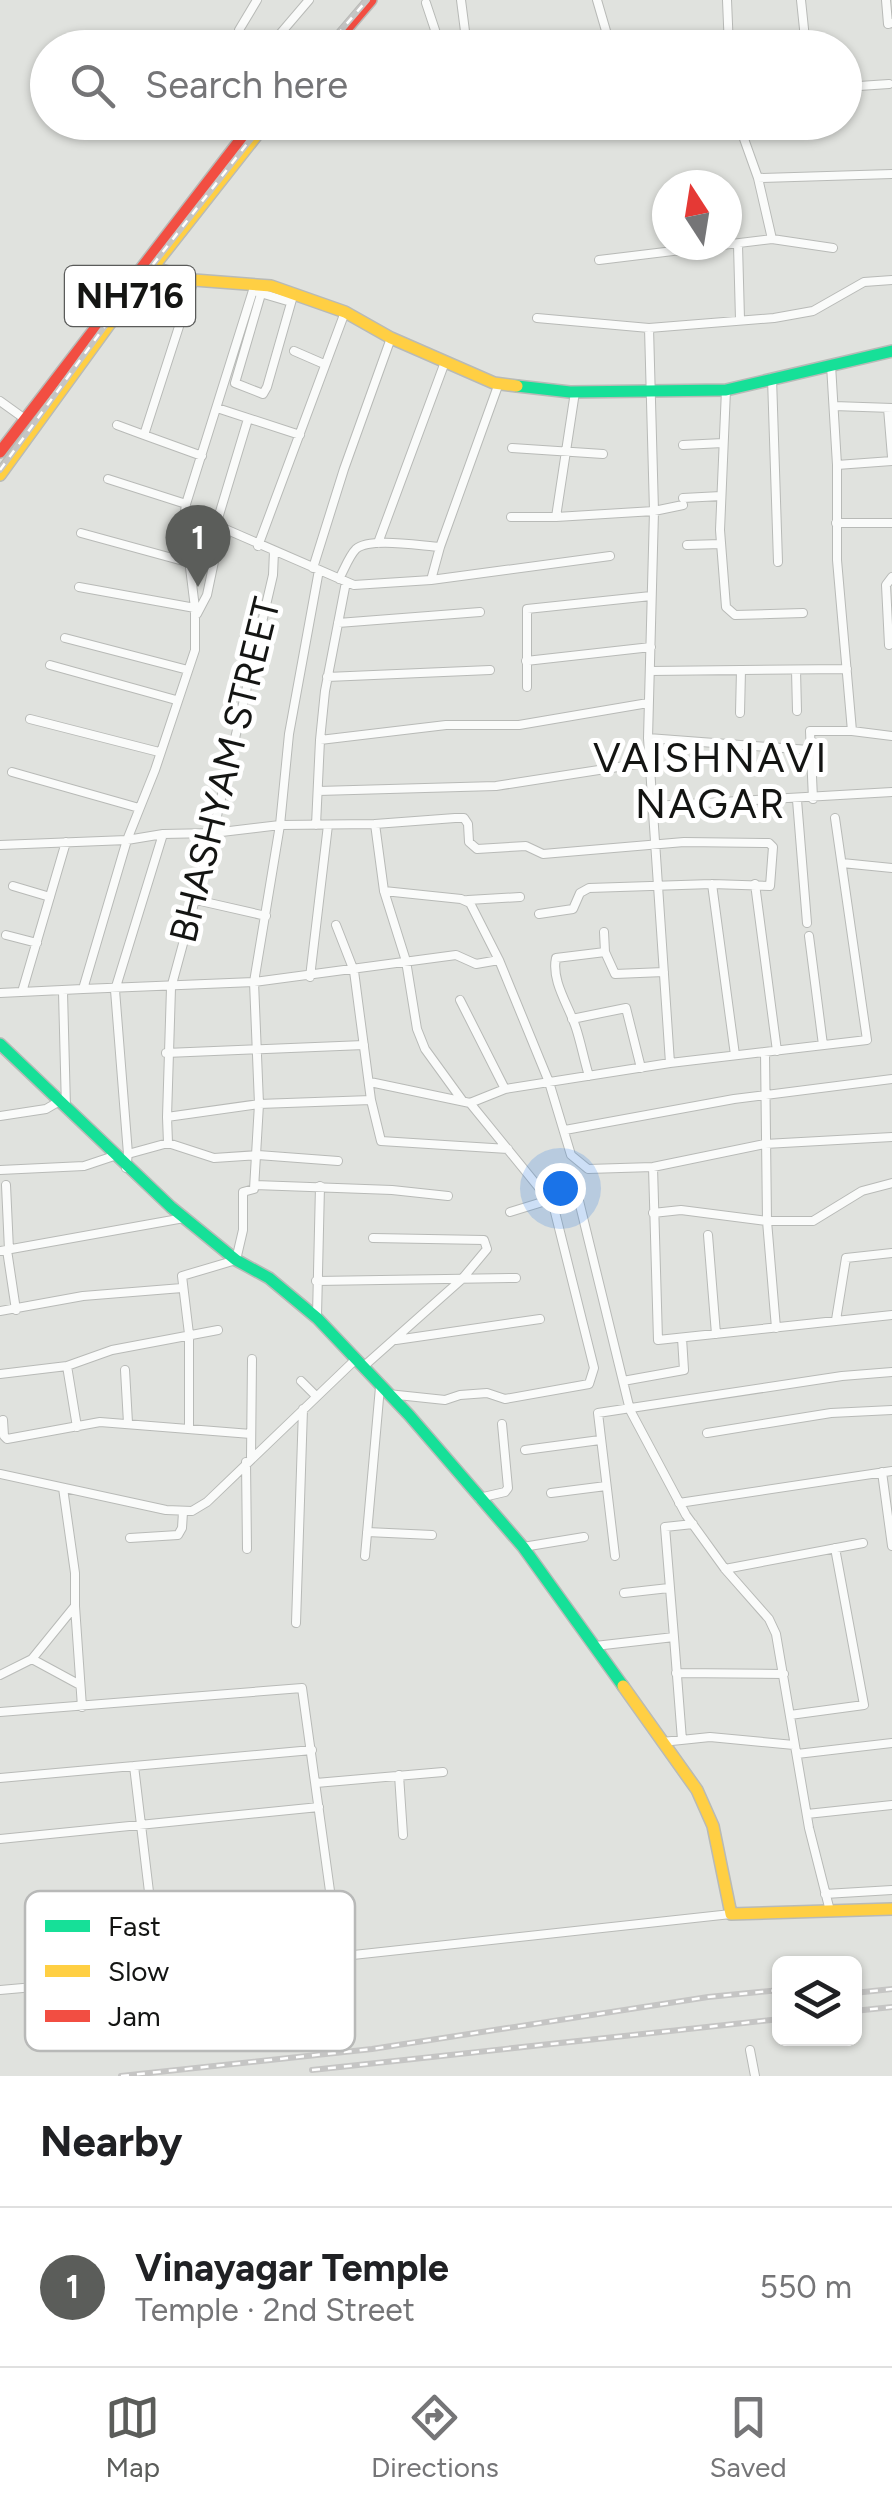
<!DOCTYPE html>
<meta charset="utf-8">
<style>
body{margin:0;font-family:Figtree,sans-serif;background:#f2f2f2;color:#202124}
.controls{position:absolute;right:30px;bottom:30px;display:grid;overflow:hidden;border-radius:15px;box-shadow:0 2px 8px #0004}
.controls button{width:90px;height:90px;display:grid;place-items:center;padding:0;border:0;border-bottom:2px solid #e0e0e0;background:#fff;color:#202124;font:50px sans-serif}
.compass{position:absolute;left:652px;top:170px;width:90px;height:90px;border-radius:50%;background:#fff;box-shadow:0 2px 8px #0004;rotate:348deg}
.you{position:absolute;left:560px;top:1188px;width:35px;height:35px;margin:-25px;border:8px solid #fff;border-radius:50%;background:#1a73e8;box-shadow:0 0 0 15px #1a73e833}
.badge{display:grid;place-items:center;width:65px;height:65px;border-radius:50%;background:#5b5d5a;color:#fff;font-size:32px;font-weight:700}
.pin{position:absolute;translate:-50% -82px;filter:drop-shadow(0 2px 5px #0008)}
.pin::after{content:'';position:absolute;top:52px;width:35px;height:30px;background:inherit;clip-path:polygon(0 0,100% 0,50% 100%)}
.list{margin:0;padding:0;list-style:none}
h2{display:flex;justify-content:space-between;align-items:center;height:130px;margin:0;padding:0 40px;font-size:42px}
h2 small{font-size:32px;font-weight:400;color:#757577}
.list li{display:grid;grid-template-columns:65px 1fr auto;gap:30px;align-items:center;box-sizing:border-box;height:160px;padding:0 40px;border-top:2px solid #e0e0e0}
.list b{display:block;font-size:38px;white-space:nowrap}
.list p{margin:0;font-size:32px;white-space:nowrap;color:#757577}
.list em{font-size:32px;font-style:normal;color:#757577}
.icon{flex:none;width:55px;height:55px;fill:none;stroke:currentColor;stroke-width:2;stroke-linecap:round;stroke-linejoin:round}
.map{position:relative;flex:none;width:892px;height:2076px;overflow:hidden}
.search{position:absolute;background:#fff;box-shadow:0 2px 8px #0004;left:30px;right:30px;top:30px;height:110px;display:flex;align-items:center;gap:25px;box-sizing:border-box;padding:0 35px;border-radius:55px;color:#757577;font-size:38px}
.sheet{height:290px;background:#fff}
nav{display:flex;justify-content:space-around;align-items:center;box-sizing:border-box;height:140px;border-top:2px solid #e0e0e0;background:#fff;font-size:28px;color:#757577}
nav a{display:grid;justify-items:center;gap:5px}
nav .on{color:#5b5d5a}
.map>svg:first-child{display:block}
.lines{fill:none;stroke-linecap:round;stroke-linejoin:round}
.street-casing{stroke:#b8bab7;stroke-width:10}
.fast-casing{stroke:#b8bab7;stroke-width:14}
.slow-casing{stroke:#b8bab7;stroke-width:14}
.jam-casing{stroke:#b8bab7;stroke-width:14}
.street{stroke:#fafbfa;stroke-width:8}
.fast{stroke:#16e098;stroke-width:11}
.slow{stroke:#ffcf43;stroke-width:11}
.jam{stroke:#f24e42;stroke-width:11}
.rail-casing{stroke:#c5c5c4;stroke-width:6}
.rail{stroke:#fff;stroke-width:2.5;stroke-dasharray:8;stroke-linecap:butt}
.labels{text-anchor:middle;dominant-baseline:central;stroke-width:10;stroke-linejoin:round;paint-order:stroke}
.shield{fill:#fff;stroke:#5a5b5a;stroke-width:2.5}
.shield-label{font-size:35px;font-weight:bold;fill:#141513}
.street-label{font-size:38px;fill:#141513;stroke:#fff}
.neighbourhood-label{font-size:40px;letter-spacing:2.5px;fill:#141513;stroke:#fff}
.key{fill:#fff;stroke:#b8b9b8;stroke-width:2.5}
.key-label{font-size:28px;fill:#141513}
</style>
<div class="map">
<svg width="892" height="2076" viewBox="0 0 892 2076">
<rect width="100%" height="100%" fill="#e0e2de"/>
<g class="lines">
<defs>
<path id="street" d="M597,0L611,48
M727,0L729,48
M801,0L806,48
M886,0L888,24L892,23
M426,3L440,45L466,39L461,0
M241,48L239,30L257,0
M268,48L309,0
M844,87L889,84
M738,122L758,178L892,174
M772,239L833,248
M738,245L740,319
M599,260L772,239L758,178
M194,280L144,435L202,456
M257,292L291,302
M261,294L235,383L263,394L267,387L293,296
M537,318L649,328L774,318L813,311L864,282L892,280
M649,328L654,511L648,738L670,1063
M294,351L324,364
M831,365L837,465
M772,378L778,562
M726,390L720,530L726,607L735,615L803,613
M575,392L556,517L654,511L683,505
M0,401L25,419
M834,406L892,408
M217,408L300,435
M888,408L892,457
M117,425L144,435
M683,445L723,443
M512,448L603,454
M892,461L837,465V560L852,731L892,736
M108,479L186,504
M683,498L721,496
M511,517H556
M184,519L216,525L354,585L431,580L610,556
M836,523H892
M216,525L248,419
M81,533L187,562
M378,543L445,362
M687,545L721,544
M258,546L345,312
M274,551L273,575L213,833L171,988L167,1117L259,1104L371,1100L354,971L336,925
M313,568L344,469L391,338
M339,579C344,570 349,556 356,549C370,537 421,546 440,547
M431,580L440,547L499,383
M79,587L195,608
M197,614L207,595L221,528
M338,623L480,612
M65,638L188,670
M889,645L886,585L892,577
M526,661L651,647
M50,665L176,700
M796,670L797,711
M650,671L847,669
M327,677L490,670
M527,687V609L651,596
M740,713L741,670
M30,719L159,752
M648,738L809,750
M320,740L325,691L346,582
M12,772L139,808
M318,791L496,786L650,762
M813,799L810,731H852
M797,800L807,923
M653,806L892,792
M375,824L384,891L406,961L417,1029L425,1049L462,1100
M316,825L320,740L446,725H519L648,703
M0,845L127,840L155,770L195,650V608L184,519L186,504L255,284
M842,863L892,868
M712,884L735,1055
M755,884L777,1051
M13,886L50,897
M384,891L461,899L470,903L499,960L549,1082L571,1155L588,1169L653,1167L765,1144L892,1137
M196,900L266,916
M468,900L520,897
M604,932L605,952
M6,935L37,943
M809,936L823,1045
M310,977L328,825
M83,989L254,982L456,955L476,964L499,960
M22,992L66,842
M63,992L66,1108
M0,993L83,989L127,840L163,834L213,833L280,825L375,824L455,818H464L468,824L469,842L477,849L526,846L543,854L684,842L769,843L773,847L770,886L712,884L589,888L580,893L573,909L539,914
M460,1000L505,1089
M572,1019L626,1008L641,1068
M765,1052L767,1221L776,1328
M166,1053L364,1045
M589,1076C584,1060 581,1043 576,1028C569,1006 551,981 556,958L605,952L615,974L664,972
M370,1082L470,1103L505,1089L670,1063L867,1040L835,818
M371,1100L381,1141L508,1149
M470,1103L549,1200
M0,1116L46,1109L58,1102
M565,1130L734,1099L892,1079
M168,1143L214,1158L258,1155L338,1161
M128,1154L168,1143L167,1117
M653,1167L658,1340L892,1315
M126,1168L128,1154L115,990L163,834
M0,1170L84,1166L114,1156
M6,1185L9,1250
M255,1185L392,1190L448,1196
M510,1212L549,1200L553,1204L575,1199L579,1201L630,1410L686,1515L725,1569L769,1619L776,1634L809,1828L830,1911
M653,1213L681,1210L767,1221H813L862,1191L892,1183
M708,1235L716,1334
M7,1250L16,1310
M0,1251L184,1218
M316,1281L516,1278
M0,1311L83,1296L182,1288
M317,1316L320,1186
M836,1320L846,1258L892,1253
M396,1340L540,1319
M67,1366L77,1427
M363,1367L462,1279L487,1249L484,1240L373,1238
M125,1370L128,1423
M0,1374L67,1366L112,1350L218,1330
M301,1381L316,1396
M623,1381L684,1370L682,1338
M388,1394L445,1400L460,1395L487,1393L505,1399L589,1384L594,1368L553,1204
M3,1420L4,1436L7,1439L100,1422L251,1434
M189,1427V1334L182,1276L236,1260L243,1230V1192L254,1189L259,1104L254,982L280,825L289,734L319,570
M707,1433L831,1413L892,1410
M525,1450L600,1440
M251,1457L252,1359
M246,1462L247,1549
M882,1472L892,1546
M0,1474L166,1510L192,1511L207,1502L355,1360
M551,1493L606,1486
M479,1498L505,1492L508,1488L502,1424
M679,1503L892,1471
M367,1532L432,1535
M130,1538L178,1535L182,1528L183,1512
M523,1547L584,1537
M365,1556L380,1387
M615,1556L598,1413L842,1376L892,1372
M725,1569L863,1543
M624,1593L669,1588
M75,1606L82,1707
M296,1623L303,1409
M674,1637L682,1740
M595,1646L674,1637L665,1527L693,1524
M32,1659L80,1685
M676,1673L784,1674
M0,1675L32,1659L75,1606V1573L63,1488
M0,1712L302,1688L350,2036
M790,1715L864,1705L835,1548
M662,1742L710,1737L794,1745
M797,1754L892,1743
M134,1766L159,1976
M399,1775L403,1835
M0,1778L312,1750
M316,1783L443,1772
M807,1814L892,1805
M0,1839L319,1807
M825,1894L892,1890
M0,1990L159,1976L731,1914
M750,2050L755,2076"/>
<path id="fast" d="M517,386L570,392L726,390L892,351
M0,1044L171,1207L236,1260L269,1278L317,1318L409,1415L523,1547L623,1686"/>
<path id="slow" d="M145,265L194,280L271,286L345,312L391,338L494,383L517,386
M0,475L124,304L267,122
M623,1686L697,1790L713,1826L731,1914L892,1909"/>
<path id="jam" d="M330,48L371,0
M0,452L254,122"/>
</defs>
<use href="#street" class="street-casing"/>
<use href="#fast" class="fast-casing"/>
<use href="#slow" class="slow-casing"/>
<use href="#jam" class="jam-casing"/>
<use href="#street" class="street"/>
<use href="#fast" class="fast"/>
<use href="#slow" class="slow"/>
<use href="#jam" class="jam"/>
<defs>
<path id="rail" d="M326,48L367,0
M0,470L102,330L264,122
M854,1993L892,1989
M854,2011L892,2007
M312,2070L780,2019
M121,2076L372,2049L708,1997L780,1990"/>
</defs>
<use href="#rail" class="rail-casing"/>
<use href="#rail" class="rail"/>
</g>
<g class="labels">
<rect class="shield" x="65" y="266" width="130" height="60" rx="8"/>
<g class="shield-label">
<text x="130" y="296">NH716</text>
</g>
<g class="street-label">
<text transform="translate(225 770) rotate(-76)">BHASHYAM STREET</text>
</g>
<g class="neighbourhood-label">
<text x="711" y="758">VAISHNAVI<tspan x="711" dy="46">NAGAR</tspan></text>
</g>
</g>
<rect x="25" y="1891" width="330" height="160" rx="15" class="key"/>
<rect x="45" y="1920" width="45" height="12" fill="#16e098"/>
<rect x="45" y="1965" width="45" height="12" fill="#ffcf43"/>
<rect x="45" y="2010" width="45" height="12" fill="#f24e42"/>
<g class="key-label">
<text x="108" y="1936">Fast</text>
<text x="108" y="1981">Slow</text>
<text x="108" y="2026">Jam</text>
</g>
</svg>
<div class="controls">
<button><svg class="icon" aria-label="layers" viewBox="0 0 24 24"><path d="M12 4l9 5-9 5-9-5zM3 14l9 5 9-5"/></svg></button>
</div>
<svg class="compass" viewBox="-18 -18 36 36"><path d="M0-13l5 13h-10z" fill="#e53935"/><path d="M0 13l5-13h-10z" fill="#757577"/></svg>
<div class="you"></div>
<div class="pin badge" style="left:198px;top:587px">1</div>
<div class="search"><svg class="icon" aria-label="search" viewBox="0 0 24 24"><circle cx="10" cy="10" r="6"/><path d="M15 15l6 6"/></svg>Search here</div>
</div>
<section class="sheet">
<h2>Nearby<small></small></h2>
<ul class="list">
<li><span class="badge">1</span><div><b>Vinayagar Temple</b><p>Temple · 2nd Street</p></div><em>550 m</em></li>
</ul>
</section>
<nav>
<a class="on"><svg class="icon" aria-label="map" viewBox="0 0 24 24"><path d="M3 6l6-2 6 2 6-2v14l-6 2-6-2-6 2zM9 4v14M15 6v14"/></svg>Map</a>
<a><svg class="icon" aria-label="directions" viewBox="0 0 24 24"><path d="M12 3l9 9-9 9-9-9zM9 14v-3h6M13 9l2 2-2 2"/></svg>Directions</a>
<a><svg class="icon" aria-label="saved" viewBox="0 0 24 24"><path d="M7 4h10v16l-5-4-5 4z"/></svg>Saved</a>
</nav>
